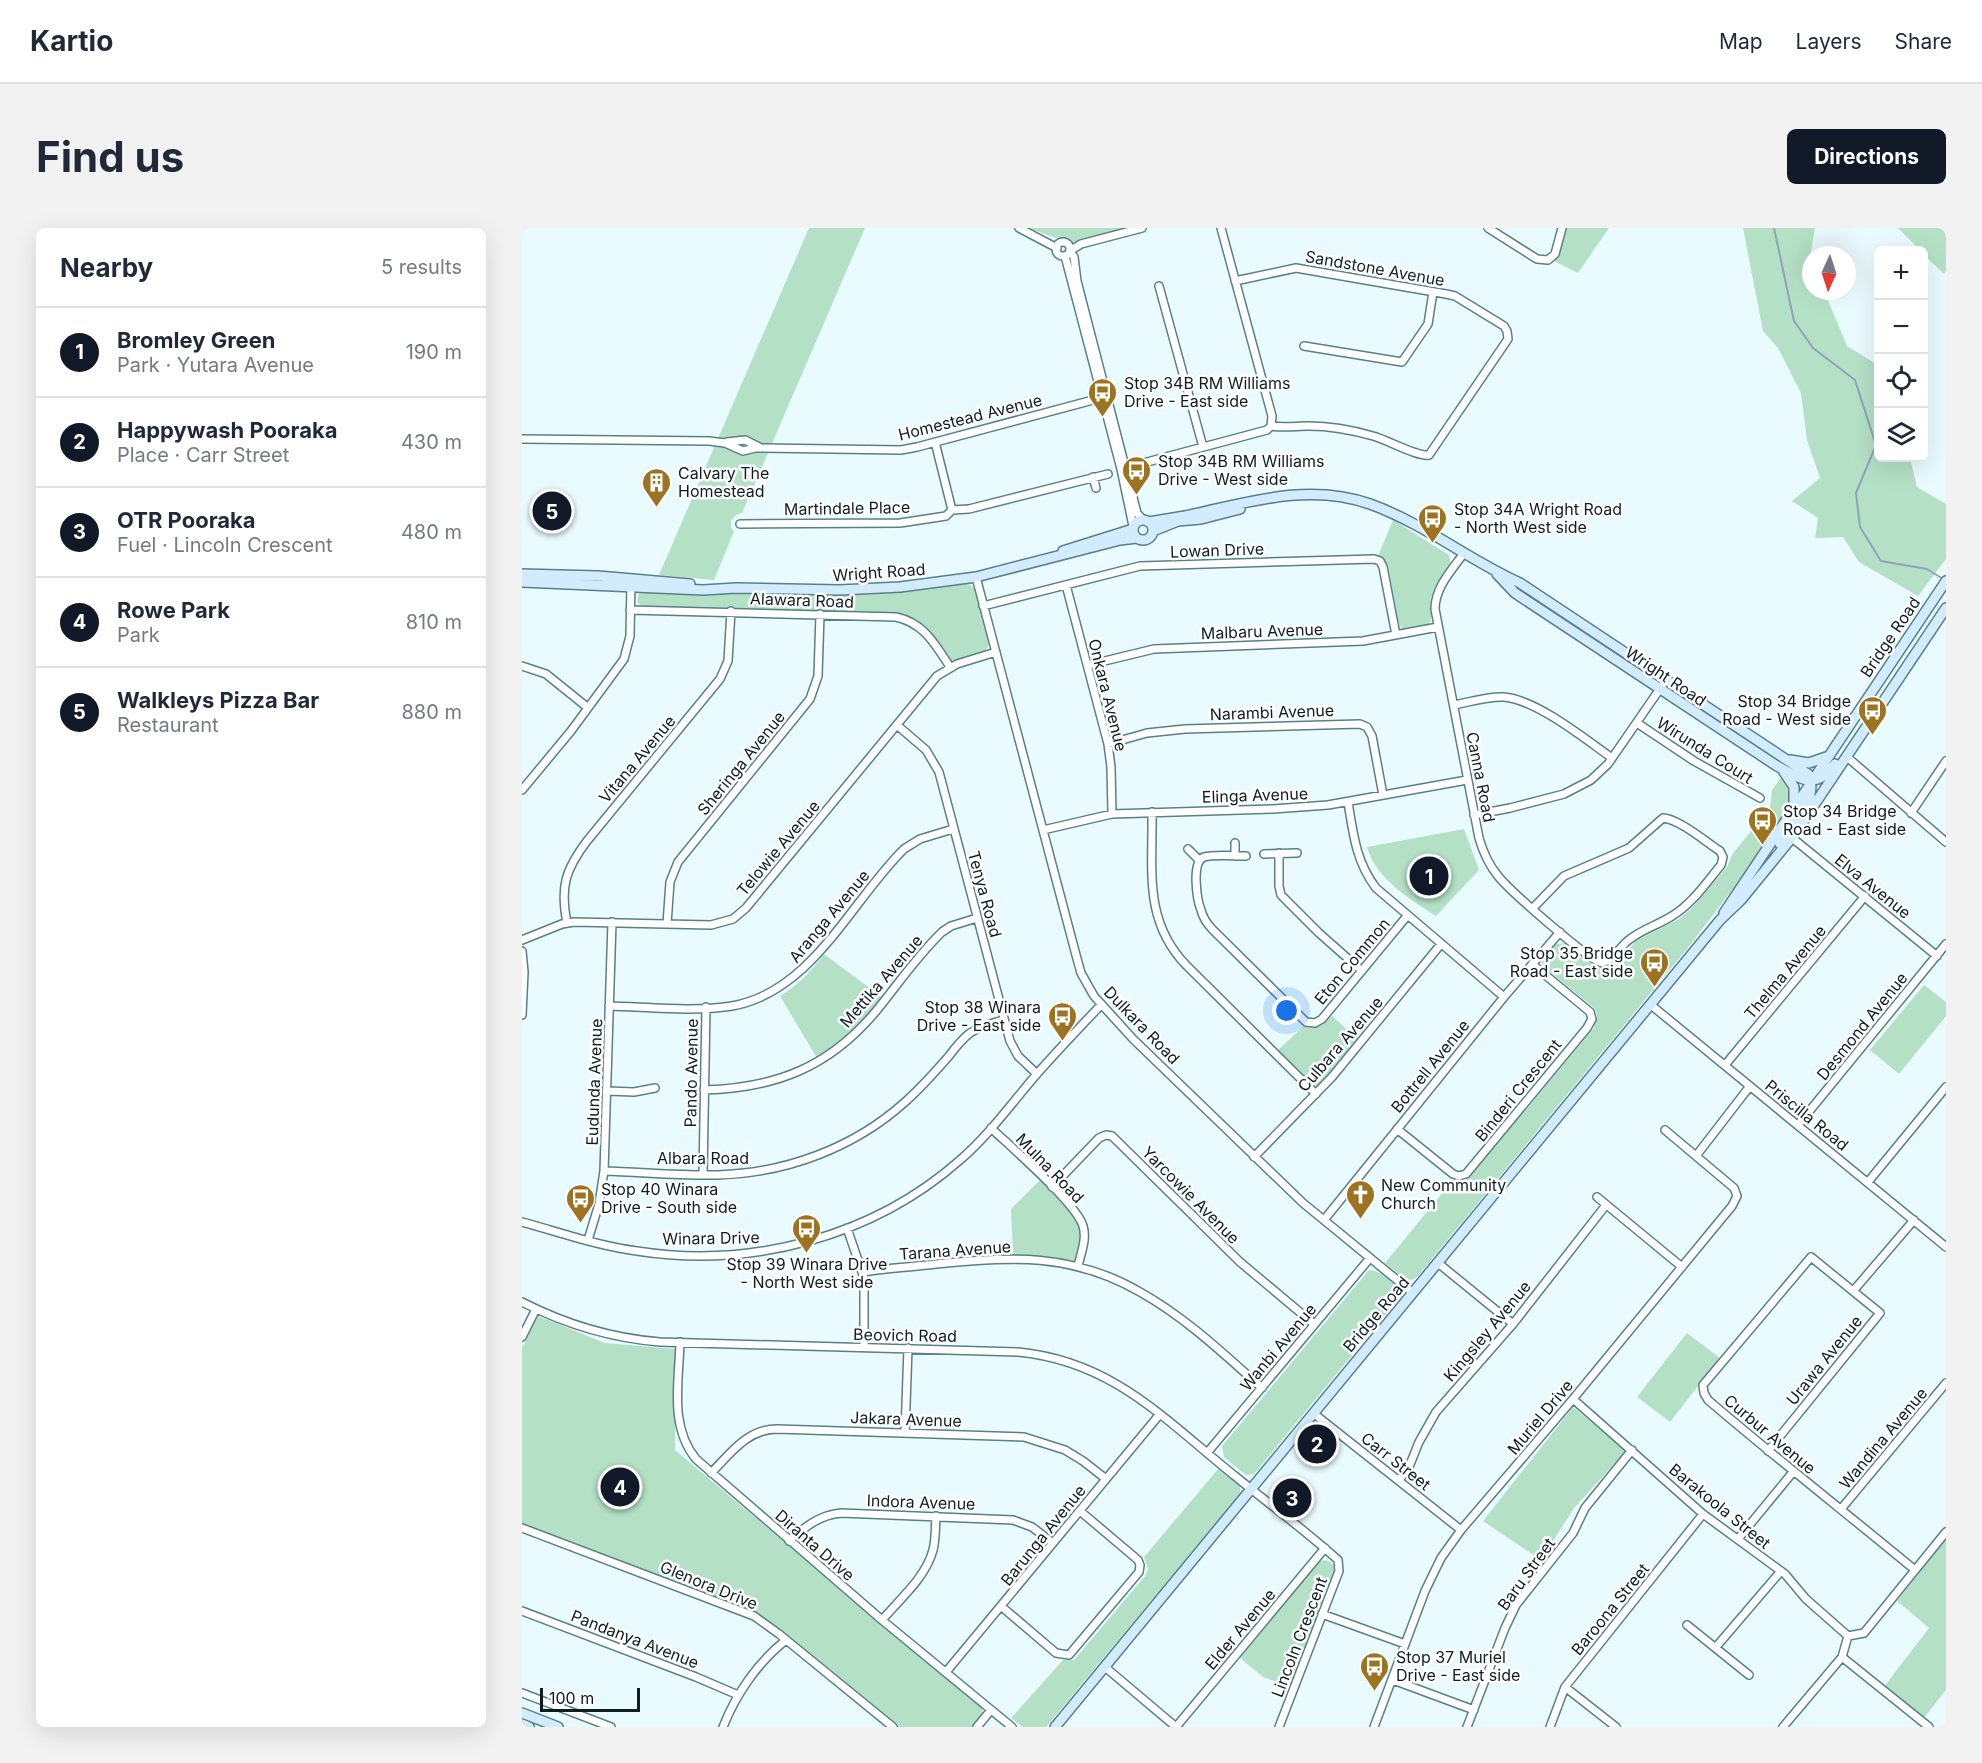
<!DOCTYPE html>
<meta charset="utf-8">
<style>
body{margin:0;font-family:Inter,sans-serif;background:#f2f2f3;color:#1f2937}
.controls{position:absolute;right:18px;top:18px;display:grid;overflow:hidden;border-radius:9px;box-shadow:0 6px 24px #0002}
.controls button{width:54px;height:54px;display:grid;place-items:center;padding:0;border:0;border-bottom:2px solid #e0e1e3;background:#fff;color:#1f2937;font:30px sans-serif}
.compass{position:absolute;left:1280px;top:18px;width:54px;height:54px;border-radius:50%;background:#fff;box-shadow:0 6px 24px #0002;rotate:183deg}
.scale{position:absolute;left:18px;bottom:15px;width:100px;box-sizing:border-box;padding-left:6px;border:3px solid #0d1e21;border-top:0;font-size:16px;line-height:21px;white-space:nowrap;color:#0d1e21;-webkit-text-stroke:4px #fff;paint-order:stroke}
.you{position:absolute;left:765px;top:783px;width:21px;height:21px;margin:-15px;border:4px solid #fff;border-radius:50%;background:#1a73e8;box-shadow:0 0 0 9px #1a73e833}
.badge{display:grid;place-items:center;width:39px;height:39px;border-radius:50%;background:#111827;color:#fff;font-size:20px;font-weight:700}
.pin{position:absolute;translate:-50% -50%;border:3px solid #fff;box-shadow:0 2px 6px #0006}
.list{margin:0;padding:0;list-style:none}
h2{display:flex;justify-content:space-between;align-items:center;height:78px;margin:0;padding:0 24px;font-size:26px}
h2 small{font-size:20px;font-weight:400;color:#747a83}
.list li{display:grid;grid-template-columns:39px 1fr auto;gap:18px;align-items:center;box-sizing:border-box;height:90px;padding:0 24px;border-top:2px solid #e0e1e3}
.list b{display:block;font-size:22px;white-space:nowrap}
.list p{margin:0;font-size:20px;white-space:nowrap;color:#747a83}
.list em{font-size:20px;font-style:normal;color:#747a83}
.icon{flex:none;width:33px;height:33px;fill:none;stroke:currentColor;stroke-width:2;stroke-linecap:round;stroke-linejoin:round}
.map{position:relative;flex:none;width:1424px;height:1499px;overflow:hidden;border-radius:9px}
header{display:flex;align-items:center;gap:36px;box-sizing:border-box;height:84px;padding:0 30px;background:#fff;border-bottom:2px solid #e0e1e3}
header strong{font-size:28px}
nav{display:flex;gap:33px;margin-inline-start:auto;font-size:21px}
.intro{display:flex;align-items:center;justify-content:space-between;box-sizing:border-box;height:144px;padding:0 36px}
h1{margin:0;font-size:42px}
.button{padding:15px 27px;border-radius:9px;background:#111827;color:#fff;font-size:21px;font-weight:700}
main{display:flex;gap:36px;padding:0 36px}
aside{flex:1;background:#fff;border-radius:9px;box-shadow:0 6px 24px #0002}
.map>svg:first-child{display:block}
.green{fill:#b4e1c6}
.lines{fill:none;stroke-linecap:round;stroke-linejoin:round}
.stream{stroke:#91a2b9;stroke-width:2}
.street-casing{stroke:#578088;stroke-width:10}
.secondary-casing{stroke:#578088;stroke-width:12}
.street{stroke:#fff;stroke-width:7}
.secondary{stroke:#d2ecfd;stroke-width:9}
.labels{text-anchor:middle;dominant-baseline:central;stroke-width:5;stroke-linejoin:round;paint-order:stroke}
.street-label{font-size:16px;fill:#0d1e21;stroke:#fff}
.poi-label{font-size:16px;fill:#0d1e21;stroke:#fff;text-anchor:start}
</style>
<header>
<strong>Kartio</strong>
<nav><a>Map</a><a>Layers</a><a>Share</a></nav>
</header>
<div class="intro"><h1>Find us</h1><a class="button">Directions</a></div>
<main>
<aside>
<h2>Nearby<small>5 results</small></h2>
<ul class="list">
<li><span class="badge">1</span><div><b>Bromley Green</b><p>Park · Yutara Avenue</p></div><em>190 m</em></li>
<li><span class="badge">2</span><div><b>Happywash Pooraka</b><p>Place · Carr Street</p></div><em>430 m</em></li>
<li><span class="badge">3</span><div><b>OTR Pooraka</b><p>Fuel · Lincoln Crescent</p></div><em>480 m</em></li>
<li><span class="badge">4</span><div><b>Rowe Park</b><p>Park</p></div><em>810 m</em></li>
<li><span class="badge">5</span><div><b>Walkleys Pizza Bar</b><p>Restaurant</p></div><em>880 m</em></li>
</ul>
</aside>
<div class="map">
<svg width="1424" height="1499" viewBox="0 0 1424 1499">
<rect width="100%" height="100%" fill="#eafbff"/>
<path class="green" d="M287,0H343L220,285L214,287L209,293V300L212,303L192,352L137,347Z
M506,0H614L559,14H545Z
M1040,0H1087L1056,45L1028,31Z
M1221,0H1293L1288,29L1289,63H1302L1325,118L1356,137V230H1388L1395,259L1424,276V331L1396,368L1337,334L1321,309L1293,310L1296,290L1270,273L1298,250L1285,212L1279,165L1256,120L1241,103Z
M1376,0H1424V42L1422,46L1402,27V22H1398Z
M871,292L927,327L929,336C922,347 912,358 909,370C906,386 917,397 896,401C890,402 886,403 881,402L877,396L866,338L862,332L856,328Z
M441,356H447L453,361L467,416L463,424L433,433L429,432C412,410 410,400 383,387L121,379L115,374L117,365L122,362L342,367L373,365Z
M1261,547C1269,556 1272,566 1267,578L1216,654L1168,717L895,1049L890,1052L881,1050L863,1035L931,952L940,953L946,951L1072,800L1075,787L1072,780L1021,738L1020,732L1033,716L1044,715L1084,745L1114,713L1157,691L1170,680L1205,639L1211,625L1248,580L1250,562Z
M942,601L957,642L914,688C889,672 853,650 845,619Z
M302,726L361,770C341,794 321,813 295,830L258,768C276,757 289,744 302,726Z
M1402,757L1424,774V788L1377,846L1348,822Z
M810,788L837,812L801,855L797,858L791,857L756,822L783,797C795,802 801,797 810,788Z
M518,952C539,972 577,1001 553,1033L491,1027L489,981Z
M847,1042C859,1042 877,1056 878,1069L732,1246L724,1247L702,1229L700,1218Z
M16,1088L83,1115L154,1121L153,1222L460,1480V1487L450,1499H376L238,1387L0,1296V1120Z
M1165,1105L1198,1130L1148,1194L1115,1169Z
M1051,1179L1104,1223L1052,1280L1019,1332L961,1293Z
M697,1240L718,1258V1266L524,1499H501L489,1490L541,1432H552L623,1348L626,1341L622,1329Z
M1424,1305V1462L1401,1491L1361,1460L1407,1400L1375,1373L1397,1345L1393,1342Z
M802,1332C809,1333 811,1335 813,1343L769,1459L741,1449L718,1430L796,1334Z"/>
<g class="lines">
<path class="stream" d="M1252,0L1272,93L1291,120L1333,152L1354,217L1334,265L1338,299L1359,333L1405,341L1421,351"/>
<defs>
<path id="street" d="M497,0L535,20
M699,0L750,188L749,198
M966,0L1015,31L1026,32L1033,26L1040,0
M534 21a7 7 0 1 1 14 0a7 7 0 1 1-14 0Z
M548,23L559,16L620,0
M548,24L552,29L555,53L615,285L621,292
M543,28L599,241L611,298
M637,58L681,219
M782,118L880,134L906,96L911,64
M0,211L187,213L203,215L221,223L233,220L379,222L395,219L586,168
M205,214L223,212L237,219
M413,214L430,282
M599,241L745,202L749,198C762,200 774,198 787,198C809,198 830,202 851,208C866,212 895,229 907,227L986,111L985,103L982,98L933,68L924,66L774,40L713,53
M571,249L574,260
M218,296L378,295L424,288L430,282L447,281L586,246
M942,325C930,342 913,359 913,381L957,610C961,624 967,637 976,648C988,663 1064,730 1080,735C1093,731 1098,718 1108,711C1121,701 1136,697 1150,688C1170,676 1184,655 1199,637L1201,629L1198,623C1184,614 1157,591 1141,590L1107,620L1042,648L1011,680
M454,349L554,727L559,745L572,768L611,811L781,975L891,1065
M544,357L586,516L589,539L590,586
M461,378L618,338L852,331L858,333L861,339L874,407
M108,382L374,389C402,395 413,416 428,439
M566,437L632,421L841,413L916,399
M0,438L24,446L65,479
M932,477C948,474 966,468 982,469C1015,472 1063,511 1090,530
M1115,495L1172,533L1238,570
M376,498L404,522L417,544L488,813L496,828L515,846
M586,516L625,505L663,501L838,496L845,499L850,508L861,567
M1325,529L1424,614
M0,562L49,503L102,431L108,408L109,354
M826,574C831,605 834,634 854,660L982,769
M630,584C631,642 621,692 664,737L794,866
M1389,585L1424,533
M952,587L988,580L1042,566L1069,552L1086,536L1144,452
M521,602L590,586L751,581L806,577L945,552
M1269,609L1415,728
M666,621L677,632
M757,625V658L759,667L797,705L840,743
M742,626L775,625
M713,628V615
M724,628C713,628 692,626 682,629C669,634 675,672 679,682C681,690 685,696 691,702L784,794L793,795L800,791L885,688
M45,695C38,659 43,642 65,613L198,451L206,433L209,383
M145,696L148,654L156,634L288,471L296,448L298,386
M0,712L40,696L52,694L189,697L211,691L224,680L415,448L435,436L474,424
M0,723L2,744L0,787
M1129,777L1424,1019
M87,778C126,779 172,784 210,778C290,764 329,673 382,621L398,611L431,601
M1203,837L1343,668
M182,862C254,860 308,839 355,782C376,756 396,727 420,704L429,698L455,690
M85,863L112,864L133,860
M1276,897L1424,716
M469,900C489,919 555,976 561,998C565,1011 559,1025 556,1038
M875,901L931,946L937,948L944,946L1065,800L1070,791L1068,784L1010,736
M1174,928L1228,858
M732,929L810,849L919,716
M82,943C120,944 158,948 196,947C264,945 332,920 383,874C399,860 413,844 427,828C433,820 440,811 448,805C458,798 471,795 482,792
M181,947L184,779
M1346,954L1424,859
M530,959L577,910L584,907L590,908L718,1034L792,1096
M1075,969L1160,1039
M802,992L982,769L1038,704
M0,994C37,1004 76,1018 115,1023C229,1041 351,1009 438,932C467,907 489,876 514,847C535,823 557,800 579,777
M325,1000L342,1050V1119
M66,1012L77,976L82,943L90,694
M916,1035L991,1096
M341,1044C365,1040 390,1039 414,1036C487,1028 551,1025 618,1064C663,1089 702,1126 740,1160
M1332,1062L1392,992
M0,1074C45,1097 88,1110 138,1114L496,1124C591,1133 643,1192 713,1248C747,1276 783,1302 816,1332L817,1343L757,1499
M0,1109L14,1081
M158,1114C157,1154 147,1198 174,1231L360,1392L490,1499
M1051,1171L1181,1286L1263,1346L1284,1371L1326,1408
M791,1185L939,1302
M383,1205L386,1120
M1246,1223L1358,1085L1289,1029L1181,1157L1182,1165L1186,1172C1254,1230 1324,1285 1393,1342
M685,1225L848,1030
M189,1245C208,1226 225,1201 255,1201L502,1209L543,1222L561,1233L584,1251
M877,1252L887,1239L897,1214L914,1184L991,1096L1084,977
M1319,1281L1424,1155
M0,1300L232,1388L257,1406L371,1499
M1216,1311L1271,1244
M267,1313C283,1299 297,1287 319,1285L491,1292L510,1299L531,1315
M480,1379L534,1425L547,1427L617,1344L618,1337L616,1332L558,1283
M0,1383L174,1449L216,1467
M800,1386L883,1416
M360,1392C378,1371 404,1349 411,1322C414,1311 413,1299 414,1288
M1165,1397L1227,1447
M1326,1408L1342,1405L1424,1304
M1194,1419L1259,1343
M1320,1429L1407,1499
M583,1439L654,1499
M424,1444L638,1186
M871,1452L952,1482
M1043,1459L1094,1499
M0,1465L89,1499
M201,1499C214,1466 236,1434 264,1412
M455,1499L469,1482
M654,1499L803,1320
M852,1499L903,1363L919,1330L939,1302L1051,1171L1210,978L1215,968L1212,960L1143,902
M945,1499L983,1400L994,1377L1051,1305L1063,1280L1110,1222
M1028,1499L1043,1459L1181,1286
M1261,1499L1320,1429L1326,1408"/>
<path id="secondary" d="M611 302a10 10 0 1 1 20 0a10 10 0 1 1-20 0Z
M627,294C639,292 651,290 663,288C724,275 786,254 848,276C901,295 947,332 998,355L1286,546C1298,571 1270,596 1258,616
M631,303L656,293L679,291L718,281
M541,323L611,301
M0,346L76,348L168,356
M975,346L993,365L1255,538C1279,551 1294,563 1313,536
M0,354L181,362L214,360L318,362L378,359L454,349L598,312L615,310
M1268,532L1287,535L1304,529
M1262,544L1272,559V578
M1202,685L1424,353
M0,1485L36,1499
M0,1496L7,1499
M533,1499L1198,692L1219,672L1272,607L1424,380"/>
</defs>
<use href="#street" class="street-casing"/>
<use href="#secondary" class="secondary-casing"/>
<use href="#street" class="street"/>
<use href="#secondary" class="secondary"/>
</g>
<defs>
<symbol id="bus-pin" viewBox="-11 -11 22 30"><path d="M0 17L-7.5 6A9.5 9.5 0 1 1 7.5 6Z" fill="#9d7321" stroke="#fff"/><path d="M-5-6H5V4H4V6H2V4H-2V6H-4V4H-5ZM-3.5-4V0h7V-4ZM-3.5 1.2v1.5H-2V1.2ZM2 1.2v1.5H3.5V1.2Z" fill="#fff"/></symbol>
<symbol id="building-pin" viewBox="-11 -11 22 30"><path d="M0 17L-7.5 6A9.5 9.5 0 1 1 7.5 6Z" fill="#9d7321" stroke="#fff"/><path d="M-4-6H4V6H1V3H-1V6H-4ZM-2.5-4.3h1.7v1.8h-1.7ZM.8-4.3h1.7v1.8H.8ZM-2.5-1h1.7V.8h-1.7ZM.8-1h1.7V.8H.8Z" fill="#fff"/></symbol>
<symbol id="church-pin" viewBox="-11 -11 22 30"><path d="M0 17L-7.5 6A9.5 9.5 0 1 1 7.5 6Z" fill="#9d7321" stroke="#fff"/><path d="M-1.2-6h2.4v3.5h3.3v2.4h-3.3V6h-2.4V-.1h-3.3v-2.4h3.3Z" fill="#fff"/></symbol>
</defs>
<g fill-rule="evenodd">
<use href="#bus-pin" x="564" y="148" width="33" height="45"/>
<use href="#bus-pin" x="598" y="226" width="33" height="45"/>
<use href="#building-pin" x="118" y="238" width="33" height="45"/>
<use href="#bus-pin" x="894" y="274" width="33" height="45"/>
<use href="#bus-pin" x="1334" y="466" width="33" height="45"/>
<use href="#bus-pin" x="1224" y="576" width="33" height="45"/>
<use href="#bus-pin" x="1116" y="718" width="33" height="45"/>
<use href="#bus-pin" x="524" y="772" width="33" height="45"/>
<use href="#church-pin" x="822" y="950" width="33" height="45"/>
<use href="#bus-pin" x="42" y="954" width="33" height="45"/>
<use href="#bus-pin" x="268" y="984" width="33" height="45"/>
<use href="#bus-pin" x="836" y="1422" width="33" height="45"/>
</g>
<g class="labels">
<g class="street-label">
<text transform="translate(853 40) rotate(10)">Sandstone Avenue</text>
<text transform="translate(448 189) rotate(-14)">Homestead Avenue</text>
<text transform="translate(325 280) rotate(-1)">Martindale Place</text>
<text transform="translate(695 322) rotate(-2)">Lowan Drive</text>
<text transform="translate(357 344) rotate(-4)">Wright Road</text>
<text transform="translate(280 372) rotate(2)">Alawara Road</text>
<text transform="translate(740 403) rotate(-2)">Malbaru Avenue</text>
<text transform="translate(1368 409) rotate(-56)">Bridge Road</text>
<text transform="translate(1144 448) rotate(34)">Wright Road</text>
<text transform="translate(586 467) rotate(76)">Onkara Avenue</text>
<text transform="translate(750 484) rotate(-2)">Narambi Avenue</text>
<text transform="translate(1183 522) rotate(32)">Wirunda Court</text>
<text transform="translate(115 531) rotate(-50)">Vitana Avenue</text>
<text transform="translate(219 535) rotate(-51)">Sheringa Avenue</text>
<text transform="translate(959 549) rotate(79)">Canna Road</text>
<text transform="translate(733 567) rotate(-2)">Elinga Avenue</text>
<text transform="translate(256 620) rotate(-50)">Telowie Avenue</text>
<text transform="translate(1351 658) rotate(39)">Elva Avenue</text>
<text transform="translate(463 666) rotate(75)">Tenya Road</text>
<text transform="translate(307 688) rotate(-50)">Aranga Avenue</text>
<text transform="translate(830 733) rotate(-50)">Eton Common</text>
<text transform="translate(1263 744) rotate(-50)">Thelma Avenue</text>
<text transform="translate(359 753) rotate(-49)">Mettika Avenue</text>
<text transform="translate(620 797) rotate(46)">Dulkara Road</text>
<text transform="translate(1340 798) rotate(-51)">Desmond Avenue</text>
<text transform="translate(818 816) rotate(-49)">Culbara Avenue</text>
<text transform="translate(908 838) rotate(-51)">Bottrell Avenue</text>
<text transform="translate(169 845) rotate(-89)">Pando Avenue</text>
<text transform="translate(72 854) rotate(-88)">Eudunda Avenue</text>
<text transform="translate(996 862) rotate(-51)">Binderi Crescent</text>
<text transform="translate(1285 887) rotate(39)">Priscilla Road</text>
<text x="181" y="930">Albara Road</text>
<text transform="translate(528 940) rotate(46)">Mulna Road</text>
<text transform="translate(669 967) rotate(45)">Yarcowie Avenue</text>
<text transform="translate(189 1010) rotate(-1)">Winara Drive</text>
<text transform="translate(433 1022) rotate(-4)">Tarana Avenue</text>
<text transform="translate(854 1086) rotate(-50)">Bridge Road</text>
<text transform="translate(965 1103) rotate(-50)">Kingsley Avenue</text>
<text transform="translate(383 1107) rotate(1)">Beovich Road</text>
<text transform="translate(756 1119) rotate(-50)">Wanbi Avenue</text>
<text transform="translate(1302 1132) rotate(-51)">Urawa Avenue</text>
<text transform="translate(1018 1189) rotate(-50)">Muriel Drive</text>
<text transform="translate(384 1191) rotate(2)">Jakara Avenue</text>
<text transform="translate(1248 1206) rotate(40)">Curbur Avenue</text>
<text transform="translate(1361 1210) rotate(-50)">Wandina Avenue</text>
<text transform="translate(874 1233) rotate(38)">Carr Street</text>
<text transform="translate(399 1274) rotate(2)">Indora Avenue</text>
<text transform="translate(1198 1278) rotate(39)">Barakoola Street</text>
<text transform="translate(521 1307) rotate(-51)">Barunga Avenue</text>
<text transform="translate(293 1317) rotate(41)">Diranta Drive</text>
<text transform="translate(1004 1346) rotate(-54)">Baru Street</text>
<text transform="translate(187 1357) rotate(22)">Glenora Drive</text>
<text transform="translate(1088 1381) rotate(-51)">Baroona Street</text>
<text transform="translate(718 1401) rotate(-50)">Elder Avenue</text>
<text transform="translate(777 1409) rotate(-69)">Lincoln Crescent</text>
<text transform="translate(113 1411) rotate(21)">Pandanya Avenue</text>
</g>
<g class="poi-label">
<text x="602" y="155">Stop 34B RM Williams<tspan x="602" dy="18">Drive - East side</tspan></text>
<text x="636" y="233">Stop 34B RM Williams<tspan x="636" dy="18">Drive - West side</tspan></text>
<text x="156" y="245">Calvary The<tspan x="156" dy="18">Homestead</tspan></text>
<text x="932" y="281">Stop 34A Wright Road<tspan x="932" dy="18">- North West side</tspan></text>
<text x="1329" y="473" text-anchor="end">Stop 34 Bridge<tspan x="1329" dy="18">Road - West side</tspan></text>
<text x="1261" y="583">Stop 34 Bridge<tspan x="1261" dy="18">Road - East side</tspan></text>
<text x="1111" y="725" text-anchor="end">Stop 35 Bridge<tspan x="1111" dy="18">Road - East side</tspan></text>
<text x="519" y="779" text-anchor="end">Stop 38 Winara<tspan x="519" dy="18">Drive - East side</tspan></text>
<text x="859" y="957">New Community<tspan x="859" dy="18">Church</tspan></text>
<text x="79" y="961">Stop 40 Winara<tspan x="79" dy="18">Drive - South side</tspan></text>
<text x="285" y="1036" text-anchor="middle">Stop 39 Winara Drive<tspan x="285" dy="18">- North West side</tspan></text>
<text x="874" y="1429">Stop 37 Muriel<tspan x="874" dy="18">Drive - East side</tspan></text>
</g>
</g>
</svg>
<div class="controls">
<button>+</button>
<button>−</button>
<button><svg class="icon" aria-label="locate" viewBox="0 0 24 24"><circle cx="12" cy="12" r="6"/><path d="M12 2v4M12 18v4M2 12h4M18 12h4"/></svg></button>
<button><svg class="icon" aria-label="layers" viewBox="0 0 24 24"><path d="M12 4l9 5-9 5-9-5zM3 14l9 5 9-5"/></svg></button>
</div>
<svg class="compass" viewBox="-18 -18 36 36"><path d="M0-13l5 13h-10z" fill="#e53935"/><path d="M0 13l5-13h-10z" fill="#747a83"/></svg>
<div class="scale">100 m</div>
<div class="you"></div>
<div class="pin badge" style="left:907px;top:648px">1</div>
<div class="pin badge" style="left:795px;top:1216px">2</div>
<div class="pin badge" style="left:770px;top:1270px">3</div>
<div class="pin badge" style="left:98px;top:1259px">4</div>
<div class="pin badge" style="left:30px;top:283px">5</div>
</div>
</main>
